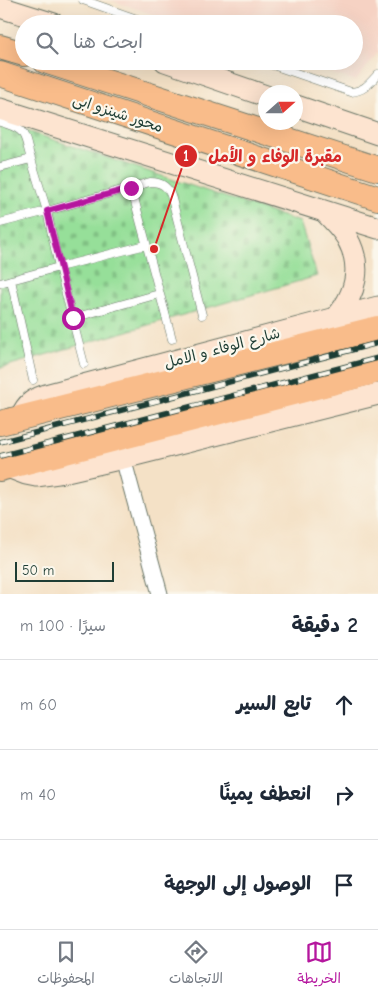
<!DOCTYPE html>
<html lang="ar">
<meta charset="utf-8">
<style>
body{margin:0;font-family:"Comic Neue","Playpen Sans Arabic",sans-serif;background:#f2f2f3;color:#1f2937;direction:rtl}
.compass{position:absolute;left:258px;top:85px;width:45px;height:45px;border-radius:50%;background:#fff;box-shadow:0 5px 20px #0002;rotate:69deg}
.scale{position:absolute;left:15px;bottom:12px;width:99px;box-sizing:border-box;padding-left:5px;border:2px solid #1f3d34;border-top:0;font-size:14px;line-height:18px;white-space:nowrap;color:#1f3d34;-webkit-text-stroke:4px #fbf7ec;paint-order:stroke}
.stop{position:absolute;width:15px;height:15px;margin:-11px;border:4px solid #b5179e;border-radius:50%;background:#fff}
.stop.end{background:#b5179e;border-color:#fff;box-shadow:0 1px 5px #0008}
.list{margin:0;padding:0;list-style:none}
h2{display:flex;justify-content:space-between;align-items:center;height:65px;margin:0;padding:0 20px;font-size:21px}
h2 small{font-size:16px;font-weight:400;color:#747a83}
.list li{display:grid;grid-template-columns:32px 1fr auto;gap:15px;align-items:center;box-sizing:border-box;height:90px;padding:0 20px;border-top:1px solid #e0e1e3}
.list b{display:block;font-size:19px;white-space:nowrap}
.list em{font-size:16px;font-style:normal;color:#747a83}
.icon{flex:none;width:28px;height:28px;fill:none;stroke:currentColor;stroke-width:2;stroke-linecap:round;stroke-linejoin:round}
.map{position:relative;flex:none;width:378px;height:594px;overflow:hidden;direction:ltr}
.search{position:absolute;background:#fff;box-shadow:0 5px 20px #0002;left:15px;right:15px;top:15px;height:55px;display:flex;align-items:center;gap:12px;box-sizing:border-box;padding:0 18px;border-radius:28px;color:#747a83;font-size:19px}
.sheet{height:335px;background:#fff}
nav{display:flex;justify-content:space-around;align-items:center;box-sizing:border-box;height:70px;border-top:1px solid #e0e1e3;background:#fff;font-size:14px;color:#747a83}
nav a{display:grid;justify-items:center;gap:2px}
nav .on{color:#b5179e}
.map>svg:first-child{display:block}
.built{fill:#f6d2c3}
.cemetery{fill:url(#cemetery-stones);stroke:#5a8e66}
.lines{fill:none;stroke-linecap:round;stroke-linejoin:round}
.lane-casing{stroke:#6a7667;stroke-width:9}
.street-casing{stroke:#6a7667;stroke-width:17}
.secondary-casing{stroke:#6a7667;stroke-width:23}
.primary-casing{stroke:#6a7667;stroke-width:26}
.lane{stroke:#fff;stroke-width:8}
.street{stroke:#fff;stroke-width:15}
.secondary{stroke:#fde4d0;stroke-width:21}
.primary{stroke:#f9bc8a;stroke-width:24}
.rail-casing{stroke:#1f3d34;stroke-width:5.5}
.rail{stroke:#fbf7ec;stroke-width:4;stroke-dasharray:11;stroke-linecap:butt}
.route{stroke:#b5179e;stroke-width:6}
.labels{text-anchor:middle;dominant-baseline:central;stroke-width:4.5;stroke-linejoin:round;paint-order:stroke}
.street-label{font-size:15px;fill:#1f3d34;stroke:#fbf7ec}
.leader{fill:none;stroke:#d62828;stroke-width:2}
.callout-dot{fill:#d62828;stroke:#fbf7ec;stroke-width:2}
.mark-label{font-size:15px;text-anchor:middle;font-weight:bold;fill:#fff}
.callout-label{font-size:16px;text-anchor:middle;font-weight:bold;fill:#d62828;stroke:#fbf7ec;stroke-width:4.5;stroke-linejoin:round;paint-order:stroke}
</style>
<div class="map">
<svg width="378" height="594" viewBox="0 0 378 594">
<defs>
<pattern id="cemetery-stones" width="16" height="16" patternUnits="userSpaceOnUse" patternTransform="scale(1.25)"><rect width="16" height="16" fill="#96df99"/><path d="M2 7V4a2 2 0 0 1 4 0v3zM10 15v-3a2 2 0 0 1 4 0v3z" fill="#81c084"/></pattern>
</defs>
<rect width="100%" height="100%" fill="#fbf7ec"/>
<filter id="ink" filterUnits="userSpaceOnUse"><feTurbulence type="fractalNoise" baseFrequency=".02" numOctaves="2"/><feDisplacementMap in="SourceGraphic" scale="10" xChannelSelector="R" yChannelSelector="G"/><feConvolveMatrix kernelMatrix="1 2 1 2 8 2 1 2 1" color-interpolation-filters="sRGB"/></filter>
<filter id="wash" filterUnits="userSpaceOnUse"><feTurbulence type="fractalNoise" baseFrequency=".0096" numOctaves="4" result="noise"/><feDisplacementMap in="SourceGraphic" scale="20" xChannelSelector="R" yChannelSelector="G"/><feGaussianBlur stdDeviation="1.12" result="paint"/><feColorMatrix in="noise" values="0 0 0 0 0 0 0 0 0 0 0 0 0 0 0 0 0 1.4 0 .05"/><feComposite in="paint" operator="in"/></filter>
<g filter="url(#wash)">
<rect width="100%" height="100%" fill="#f4e1c6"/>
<path class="built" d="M110,0H378V52L356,81L296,61H354V24H182Z"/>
<path class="cemetery" d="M0,122L300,222L317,276L0,368Z"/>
</g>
<g filter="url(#ink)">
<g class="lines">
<defs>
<path id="lane" d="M83,0L151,24
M261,61L351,92C364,91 369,84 378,74
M0,122C28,130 23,133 31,159
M0,167L31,159L47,211L150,182C162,182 169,187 172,199L202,315
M131,187L172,339
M0,223L47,211L59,267L146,245
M11,280L33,380
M0,283L59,267L84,364
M73,318L159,294"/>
<path id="street" d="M123,458L160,594"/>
<path id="secondary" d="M0,7L54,24
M165,61L266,96
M296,106L378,134
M0,109L378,228
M336,318L378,307
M21,417C26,403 35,398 49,394L336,318C356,294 363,266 347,238C341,228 332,219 324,211
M8,467L26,474L36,476L58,473L123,458L378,394"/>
<path id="primary" d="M0,47L24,54
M45,61L378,169
M0,74L378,198
M0,423L378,328
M0,469L378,371"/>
</defs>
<use href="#lane" class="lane-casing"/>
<use href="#street" class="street-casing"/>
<use href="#secondary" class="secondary-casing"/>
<use href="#primary" class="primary-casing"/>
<use href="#lane" class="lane"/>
<use href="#street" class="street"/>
<use href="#secondary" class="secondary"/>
<use href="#primary" class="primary"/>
<defs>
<path id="rail" d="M0,442L378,343
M0,456L378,358"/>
</defs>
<use href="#rail" class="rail-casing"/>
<use href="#rail" class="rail"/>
</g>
</g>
<g class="lines" filter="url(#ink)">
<path class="route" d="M73,318L47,211L131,188"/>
</g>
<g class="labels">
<g class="street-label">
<text transform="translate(118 113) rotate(18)">محور شينزو ابى</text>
<text transform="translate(222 348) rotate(-15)">شارع الوفاء و الامل</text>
</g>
</g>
<path class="leader" d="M154 249L186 156"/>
<g class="callout-dot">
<circle cx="154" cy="249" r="5"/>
<circle cx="186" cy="156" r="12"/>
</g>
<g class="mark-label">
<text x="186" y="161">1</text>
</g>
<g class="callout-label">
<text x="275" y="162">مقبرة الوفاء و الأمل</text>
</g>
</svg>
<svg class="compass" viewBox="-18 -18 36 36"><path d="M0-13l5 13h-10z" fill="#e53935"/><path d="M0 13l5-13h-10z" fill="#747a83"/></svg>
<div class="scale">50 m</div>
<div class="stop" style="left:73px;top:318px"></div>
<div class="stop end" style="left:131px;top:188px"></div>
<div class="search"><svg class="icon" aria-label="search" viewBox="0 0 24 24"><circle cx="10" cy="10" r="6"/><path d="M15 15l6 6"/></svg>ابحث هنا</div>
</div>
<section class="sheet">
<h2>2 دقيقة<small>سيرًا · 100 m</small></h2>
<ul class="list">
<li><svg class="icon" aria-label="ahead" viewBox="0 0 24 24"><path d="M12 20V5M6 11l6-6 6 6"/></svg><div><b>تابع السير</b></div><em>60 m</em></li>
<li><svg class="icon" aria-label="right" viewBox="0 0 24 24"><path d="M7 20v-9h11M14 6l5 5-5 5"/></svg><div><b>انعطف يمينًا</b></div><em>40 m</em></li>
<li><svg class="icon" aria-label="arrive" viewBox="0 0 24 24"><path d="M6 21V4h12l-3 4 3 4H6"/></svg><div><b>الوصول إلى الوجهة</b></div></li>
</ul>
</section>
<nav>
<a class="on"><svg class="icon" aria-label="map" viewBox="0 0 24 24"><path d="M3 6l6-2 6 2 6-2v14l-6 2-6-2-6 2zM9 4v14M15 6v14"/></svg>الخريطة</a>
<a><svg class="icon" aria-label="directions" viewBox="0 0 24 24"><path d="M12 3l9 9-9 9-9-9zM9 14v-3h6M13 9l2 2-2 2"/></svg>الاتجاهات</a>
<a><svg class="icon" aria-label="saved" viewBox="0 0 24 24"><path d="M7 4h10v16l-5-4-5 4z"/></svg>المحفوظات</a>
</nav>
